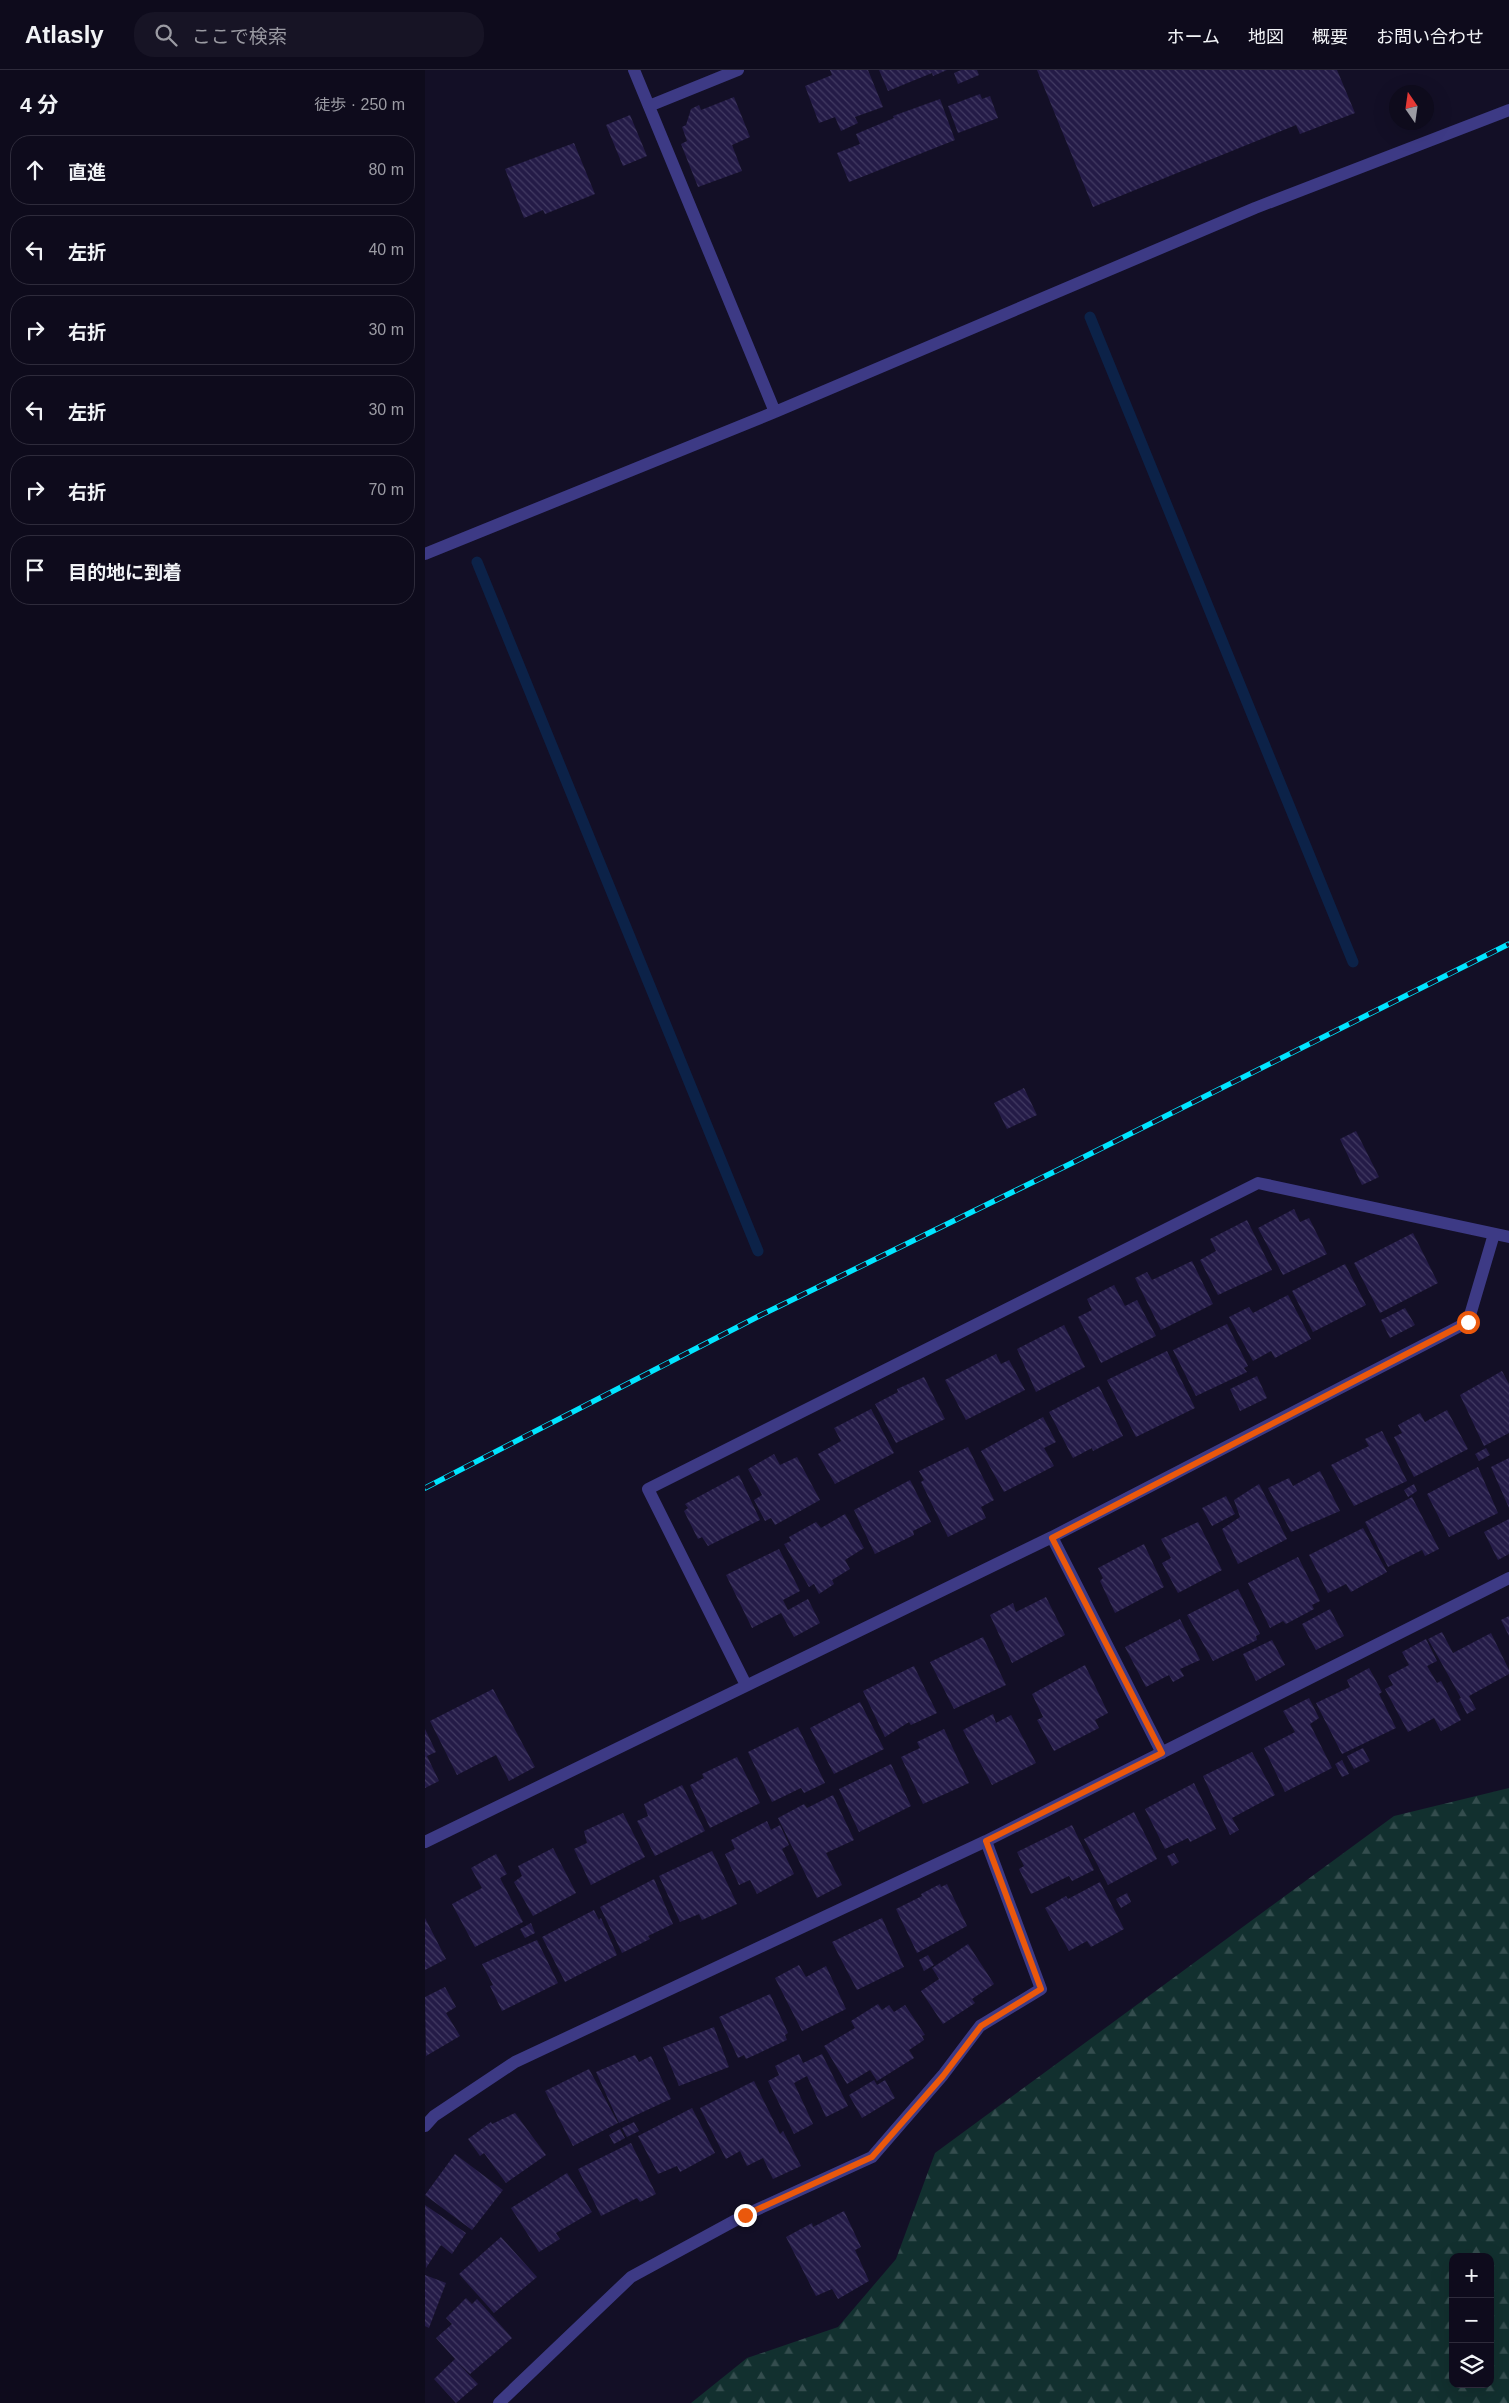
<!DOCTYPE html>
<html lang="ja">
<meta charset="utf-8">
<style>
body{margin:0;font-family:Arial,"Noto Sans JP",sans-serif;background:#171425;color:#f1f3f6}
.controls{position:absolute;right:15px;bottom:15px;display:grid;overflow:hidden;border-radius:10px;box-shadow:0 5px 20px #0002}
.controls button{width:45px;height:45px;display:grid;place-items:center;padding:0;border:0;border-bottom:1px solid #2e2b3b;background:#0e0b1c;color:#f1f3f6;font:25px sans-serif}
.compass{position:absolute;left:964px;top:15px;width:45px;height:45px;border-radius:50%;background:#0e0b1c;box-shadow:0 5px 20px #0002;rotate:347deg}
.stop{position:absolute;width:15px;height:15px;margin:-11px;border:4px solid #ea580c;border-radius:50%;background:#fff}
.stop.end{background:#ea580c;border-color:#fff;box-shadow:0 1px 5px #0008}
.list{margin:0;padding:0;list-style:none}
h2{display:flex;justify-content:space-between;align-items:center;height:65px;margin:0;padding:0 20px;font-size:21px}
h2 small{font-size:16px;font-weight:400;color:#9b9ba3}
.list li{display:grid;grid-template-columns:32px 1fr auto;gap:15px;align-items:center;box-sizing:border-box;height:70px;margin:0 10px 10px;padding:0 10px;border:1px solid #2e2b3b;border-radius:20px}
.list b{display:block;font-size:19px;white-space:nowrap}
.list em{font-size:16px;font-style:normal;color:#9b9ba3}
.icon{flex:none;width:28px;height:28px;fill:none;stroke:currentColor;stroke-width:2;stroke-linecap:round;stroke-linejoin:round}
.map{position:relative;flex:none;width:1084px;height:2333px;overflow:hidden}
header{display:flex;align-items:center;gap:30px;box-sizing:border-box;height:70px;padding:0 25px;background:#0e0b1c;border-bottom:1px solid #2e2b3b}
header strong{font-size:24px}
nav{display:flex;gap:28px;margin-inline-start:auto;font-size:18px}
.search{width:350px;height:45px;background:#171425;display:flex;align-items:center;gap:12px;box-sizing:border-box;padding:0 18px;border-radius:20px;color:#9b9ba3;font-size:19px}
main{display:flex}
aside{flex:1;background:#0e0b1c}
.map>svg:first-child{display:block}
.forest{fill:url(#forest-firs);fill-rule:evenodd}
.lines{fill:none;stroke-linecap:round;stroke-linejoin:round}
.stream{stroke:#0c2248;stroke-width:11}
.building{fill:url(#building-back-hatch)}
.minor{stroke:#3d3a85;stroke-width:12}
.rail-casing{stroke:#00e5ff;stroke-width:5.5}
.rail{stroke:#130f26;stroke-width:4;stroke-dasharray:11;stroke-linecap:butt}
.route{stroke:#ea580c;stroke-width:6}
</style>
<header>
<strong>Atlasly</strong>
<div class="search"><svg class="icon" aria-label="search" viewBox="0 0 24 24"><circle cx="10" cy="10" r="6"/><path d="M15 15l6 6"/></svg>ここで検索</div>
<nav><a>ホーム</a><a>地図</a><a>概要</a><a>お問い合わせ</a></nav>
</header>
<main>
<aside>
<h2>4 分<small>徒歩 · 250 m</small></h2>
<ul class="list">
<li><svg class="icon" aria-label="ahead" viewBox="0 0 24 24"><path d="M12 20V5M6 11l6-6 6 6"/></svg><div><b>直進</b></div><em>80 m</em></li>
<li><svg class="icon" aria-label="left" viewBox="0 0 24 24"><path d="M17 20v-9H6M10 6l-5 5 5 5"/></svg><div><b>左折</b></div><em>40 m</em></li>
<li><svg class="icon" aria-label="right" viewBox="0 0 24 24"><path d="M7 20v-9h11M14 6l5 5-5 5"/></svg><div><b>右折</b></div><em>30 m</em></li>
<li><svg class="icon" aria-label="left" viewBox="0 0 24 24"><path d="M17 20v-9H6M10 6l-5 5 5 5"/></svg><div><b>左折</b></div><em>30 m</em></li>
<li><svg class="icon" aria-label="right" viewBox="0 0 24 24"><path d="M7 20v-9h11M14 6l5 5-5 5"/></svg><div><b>右折</b></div><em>70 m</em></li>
<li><svg class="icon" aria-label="arrive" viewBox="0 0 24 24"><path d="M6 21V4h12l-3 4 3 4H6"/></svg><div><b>目的地に到着</b></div></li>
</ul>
</aside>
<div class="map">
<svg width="1084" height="2333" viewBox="0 0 1084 2333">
<defs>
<pattern id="forest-firs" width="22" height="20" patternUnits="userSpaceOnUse" patternTransform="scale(1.25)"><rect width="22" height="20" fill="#12302f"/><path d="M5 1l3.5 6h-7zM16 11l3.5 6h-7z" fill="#344d4e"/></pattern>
<pattern id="building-back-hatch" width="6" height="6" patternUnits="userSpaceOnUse" patternTransform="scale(1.25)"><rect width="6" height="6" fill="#241b47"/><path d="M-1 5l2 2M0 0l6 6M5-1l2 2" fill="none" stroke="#433b63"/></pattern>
</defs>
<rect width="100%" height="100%" fill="#130f26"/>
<path class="forest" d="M1084,1718V2333H266L322,2288L413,2257L471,2189L510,2083L969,1746ZM1028,2187H1065V2314H1028Z"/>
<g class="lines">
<path class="stream" d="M665,247L928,892
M52,492L333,1181"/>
</g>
<path class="building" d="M405,0H443L458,37L430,47L433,53L416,61L410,47L394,53L380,16L407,5Z
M454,0H522L508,6L507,3L463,21Z
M536,0H552L554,5L533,14L529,3Z
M612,0H912L930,43L875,64L871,55L668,137Z
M555,24L557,29L565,26L573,48L533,63L523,36Z
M309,27L325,67L307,75L317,101L273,117L256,74L262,71L257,57L261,55L266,39L274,35L276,40Z
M515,29L530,70L424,112L412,83L435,74L431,64L469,48L468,46Z
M205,45L222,86L198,96L181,55Z
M149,73L170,124L120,144L118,140L99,148L80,99Z
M599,1018L612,1045L582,1059L569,1033Z
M931,1061L954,1107L937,1115L915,1069Z
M869,1139L875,1152L884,1148L902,1184L858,1205L833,1158Z
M822,1150L847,1200L793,1225L775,1190L791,1181L785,1169Z
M988,1163L1013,1213L955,1243L929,1193Z
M767,1191L788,1234L736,1260L710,1208L722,1202L727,1210Z
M920,1194L941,1235L888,1262L867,1221Z
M689,1215L700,1236L712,1230L731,1266L676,1293L653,1247L667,1240L662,1229Z
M863,1225L886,1269L850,1288L846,1281L828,1291L804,1247L824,1237L828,1243Z
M980,1238L990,1255L965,1268L956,1250Z
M802,1254L823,1296L819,1298L822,1302L771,1326L748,1280Z
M639,1255L660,1297L611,1322L592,1279Z
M742,1281L770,1338L711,1367L682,1310Z
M571,1284L576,1294L584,1290L600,1320L541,1350L520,1310Z
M1077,1301L1084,1314V1363L1059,1376L1035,1325Z
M832,1306L842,1328L815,1341L805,1319Z
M499,1307L520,1349L471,1373L450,1334L473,1322L472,1319Z
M674,1316L698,1366L668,1381L667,1378L648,1388L624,1342Z
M446,1339L469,1383L410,1414L393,1384L416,1371L409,1358Z
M1022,1340L1043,1379L989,1407L969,1367L977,1363L973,1355L995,1343L1000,1352Z
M618,1347L631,1372L619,1378L629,1396L579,1422L556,1381Z
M957,1361L982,1411L929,1436L906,1395L944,1376L940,1369Z
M543,1377L569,1430L556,1437L561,1448L523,1467L496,1412L499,1410L494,1401Z
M1061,1378L1065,1385L1054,1391L1050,1384Z
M349,1384L355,1395L372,1387L395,1430L350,1455L346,1448L340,1451L329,1430L337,1425L323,1399Z
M1084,1388V1438L1066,1397Z
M1053,1397L1073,1443L1024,1467L1002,1424Z
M895,1401L915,1441L866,1462L843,1418L864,1408L868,1416Z
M314,1405L335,1450L283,1476L277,1467L273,1469L259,1441L263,1438L260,1434Z
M485,1410L506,1452L488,1461L489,1465L450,1484L429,1440Z
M834,1414L862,1469L813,1494L797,1459L815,1447L809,1430Z
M989,1414L992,1421L983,1427L979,1420Z
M801,1426L810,1444L787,1456L777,1438Z
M987,1427L1014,1479L1000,1486L997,1480L963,1497L940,1452Z
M420,1444L439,1478L420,1490L425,1499L407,1510L409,1514L394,1524L389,1514L384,1517L359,1474L366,1471L364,1467L391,1452L396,1458Z
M1084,1449V1484L1073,1490L1059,1462Z
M773,1452L797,1500L753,1523L737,1493L746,1488L736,1469Z
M938,1458L962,1502L926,1522L921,1514L903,1523L884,1485Z
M719,1474L739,1517L690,1543L675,1511L678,1508L673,1498Z
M354,1479L375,1521L358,1530L363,1540L383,1529L395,1553L369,1567L356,1543L327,1558L301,1505Z
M873,1487L895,1531L887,1535L889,1539L861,1554L858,1551L845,1558L823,1513Z
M813,1519L835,1564L831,1566L832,1570L788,1591L762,1545Z
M621,1527L640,1565L587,1593L565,1545L588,1533L591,1542Z
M905,1539L919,1566L891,1580L877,1554Z
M1084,1546V1566L1076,1550Z
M755,1549L775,1590L755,1599L759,1606L748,1612L744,1605L721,1617L700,1577Z
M1017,1562L1028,1583L1066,1563L1084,1600V1604L1044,1626L1051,1639L1042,1644L1034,1629L1036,1628L1003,1569Z
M558,1567L581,1615L529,1639L505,1592Z
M1001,1569L1012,1591L1002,1596L1012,1613L1016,1611L1036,1650L1016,1661L1009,1648L983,1662L960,1619L968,1615L963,1606L984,1595L977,1582Z
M847,1570L860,1595L831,1611L818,1584Z
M660,1595L683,1643L670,1650L674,1658L629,1681L612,1650L618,1647L607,1624Z
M489,1596L512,1643L486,1655L484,1652L460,1667L438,1621Z
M944,1598L957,1622L954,1624L971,1658L917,1684L891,1633L925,1617L922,1610Z
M68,1619L110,1697L84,1711L71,1685L32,1705L5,1651Z
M884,1628L894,1648L885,1654L907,1698L860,1722L839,1678L870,1662L858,1641Z
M435,1632L459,1679L409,1704L385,1658Z
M568,1644L571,1653L586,1645L611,1693L567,1715L538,1660Z
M373,1657L400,1713L379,1723L376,1718L347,1732L323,1682Z
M0,1659L11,1682L2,1686L14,1711L0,1718Z
M519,1659L544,1713L498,1734L476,1687L495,1678L492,1672Z
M938,1678L945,1691L929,1699L922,1686Z
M827,1682L850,1725L807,1748L814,1760L805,1765L778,1706Z
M312,1687L335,1733L285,1758L265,1715L279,1708L277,1704Z
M917,1690L924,1704L917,1707L910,1694Z
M466,1694L486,1736L434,1762L414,1719Z
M769,1713L791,1759L765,1772L763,1768L740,1779L720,1739Z
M257,1715L280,1761L230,1786L212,1751L223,1746L219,1734Z
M408,1725L429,1770L401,1783L417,1815L392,1828L353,1748L379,1734L382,1738Z
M709,1742L732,1789L683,1815L659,1769Z
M198,1743L220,1787L166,1815L149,1779L162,1773L159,1761Z
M342,1751L346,1760L355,1755L364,1775L357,1779L369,1804L332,1824L325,1810L314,1815L300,1784L310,1779L306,1770Z
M647,1755L669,1800L647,1811L644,1806L606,1824L594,1799L599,1796L592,1782Z
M128,1778L151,1823L108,1846L89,1812L97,1806L93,1796Z
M287,1781L312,1834L277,1850L274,1844L255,1852L234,1806Z
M749,1783L754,1792L747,1796L742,1786Z
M71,1784L82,1804L75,1808L98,1852L50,1877L27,1834L57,1818L46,1798Z
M229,1809L248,1854L223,1866L225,1869L197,1883L175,1837Z
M675,1812L699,1859L666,1877L662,1871L644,1881L620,1838L641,1826L643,1829Z
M515,1814L516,1817L522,1814L542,1856L492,1883L471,1839L497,1826L496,1824Z
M702,1823L706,1832L696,1838L691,1829Z
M169,1840L174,1850L176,1848L192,1885L140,1912L117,1867Z
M0,1848L21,1889L0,1900Z
M457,1848L479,1897L432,1920L407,1872Z
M106,1853L110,1863L100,1868L95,1859Z
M112,1870L133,1913L77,1941L65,1916L68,1915L57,1894Z
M543,1874L569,1914L547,1929L550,1933L518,1954L496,1921L514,1909L507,1898Z
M503,1885L509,1895L499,1901L494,1890Z
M374,1895L381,1907L401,1896L421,1939L377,1961L350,1908Z
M20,1917L31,1937L21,1943L35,1966L1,1986L0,1927Z
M345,1924L363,1963L360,1965L362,1970L321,1989L319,1985L313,1988L294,1947Z
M453,1934L457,1940L464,1935L469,1942L480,1935L500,1965L497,1966L499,1970L484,1980L489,1988L452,2011L445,2000L422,2014L399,1976L430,1958L426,1951Z
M289,1957L304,1997L254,2016L238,1977Z
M374,1984L378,1993L397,1984L423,2036L401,2047L382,2006L369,2013L388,2054L369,2064L343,2011L354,2005L350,1996Z
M210,1985L214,1992L226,1986L246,2029L194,2053L171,2002Z
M164,1999L193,2053L148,2076L120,2021Z
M449,2010L452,2015L460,2010L470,2028L437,2048L424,2025Z
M329,2011L355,2064L358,2061L376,2096L348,2109L338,2088L322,2096L315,2081L301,2089L275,2038Z
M267,2038L290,2083L255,2102L252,2096L233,2104L213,2066Z
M90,2043L121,2085L81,2113L59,2083L55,2086L43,2069L66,2052L67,2054Z
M209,2052L214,2061L202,2067L197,2058Z
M195,2059L200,2068L189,2074L184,2065Z
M206,2073L231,2124L215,2132L212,2128L176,2146L153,2099Z
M30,2084L78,2120L47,2160L0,2125Z
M142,2103L167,2142L131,2163L135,2169L114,2182L86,2138Z
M0,2135L41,2163L27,2184L16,2175L1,2198Z
M419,2141L436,2177L430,2180L444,2211L413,2229L407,2219L391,2226L361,2167L387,2153L388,2157Z
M76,2167L112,2207L69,2243L34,2204Z
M0,2205L21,2213L4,2258L0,2256Z
M41,2228L47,2234L52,2229L87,2268L45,2304L31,2291L53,2314L31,2333L9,2309L30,2289L11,2268L27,2254L21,2248Z"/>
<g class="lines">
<path class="minor" d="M209,0L350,342
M224,36L313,0
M0,484L350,342L830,138L1084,40
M627,1467L737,1683
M321,1615L223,1419L833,1113L1084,1167
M0,1772L627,1467L1043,1252L1069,1164
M0,2056L9,2046L90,1992L561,1771L1084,1508
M74,2333L206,2207L320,2145L447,2087L518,2005L555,1956L616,1919L561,1771"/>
<defs>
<path id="rail" d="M0,1418L336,1245L645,1094L1084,874"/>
</defs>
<use href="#rail" class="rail-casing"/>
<use href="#rail" class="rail"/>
</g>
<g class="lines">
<path class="route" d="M320,2145L447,2087L518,2006L556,1956L616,1919L561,1771L737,1683L627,1468L1043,1252"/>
</g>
</svg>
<div class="controls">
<button>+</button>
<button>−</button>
<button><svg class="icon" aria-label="layers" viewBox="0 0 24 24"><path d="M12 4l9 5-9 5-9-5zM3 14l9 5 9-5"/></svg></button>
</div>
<svg class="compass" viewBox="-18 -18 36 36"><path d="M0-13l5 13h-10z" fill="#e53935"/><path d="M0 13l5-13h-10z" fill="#9b9ba3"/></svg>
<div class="stop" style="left:1043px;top:1252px"></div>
<div class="stop end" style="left:320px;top:2145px"></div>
</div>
</main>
